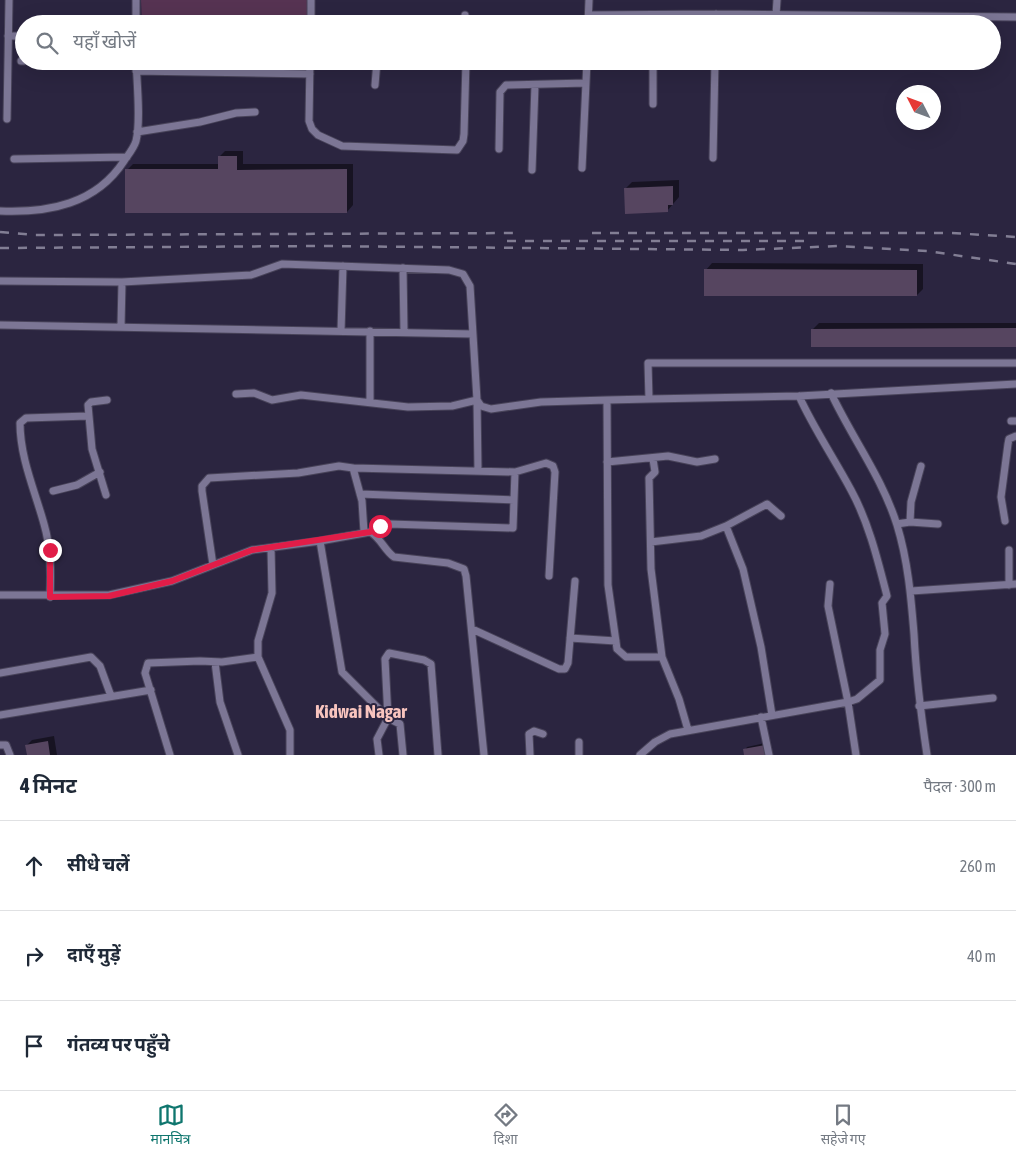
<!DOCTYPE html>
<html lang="hi">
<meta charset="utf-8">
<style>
body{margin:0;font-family:"Asap Condensed","Noto Sans Devanagari",sans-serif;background:#f2f2f3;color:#1f2937}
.compass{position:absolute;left:896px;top:85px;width:45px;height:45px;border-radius:50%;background:#fff;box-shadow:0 5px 20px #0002;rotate:312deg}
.stop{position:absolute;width:15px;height:15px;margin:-11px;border:4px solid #e11d48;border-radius:50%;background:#fff}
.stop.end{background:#e11d48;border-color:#fff;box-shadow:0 1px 5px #0008}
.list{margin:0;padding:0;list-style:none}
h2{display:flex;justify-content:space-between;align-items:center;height:65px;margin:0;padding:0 20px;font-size:21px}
h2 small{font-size:16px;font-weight:400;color:#747a83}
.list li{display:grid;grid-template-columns:32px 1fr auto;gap:15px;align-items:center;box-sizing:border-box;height:90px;padding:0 20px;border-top:1px solid #e0e1e3}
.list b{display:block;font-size:19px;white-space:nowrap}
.list em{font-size:16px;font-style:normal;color:#747a83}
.icon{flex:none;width:28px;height:28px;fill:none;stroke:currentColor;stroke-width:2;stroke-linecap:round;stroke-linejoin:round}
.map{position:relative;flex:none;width:1016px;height:755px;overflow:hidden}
.search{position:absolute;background:#fff;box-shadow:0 5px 20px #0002;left:15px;right:15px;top:15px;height:55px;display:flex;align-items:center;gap:12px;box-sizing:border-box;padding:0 18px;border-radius:28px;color:#747a83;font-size:19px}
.sheet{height:335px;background:#fff}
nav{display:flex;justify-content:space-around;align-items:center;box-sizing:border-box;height:70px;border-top:1px solid #e0e1e3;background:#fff;font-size:14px;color:#747a83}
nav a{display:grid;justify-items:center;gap:2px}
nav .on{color:#0f766e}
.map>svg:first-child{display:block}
.green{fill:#563352}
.shadow{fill:#0007}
.building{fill:#564560}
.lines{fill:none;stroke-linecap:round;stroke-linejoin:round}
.street-casing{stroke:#484359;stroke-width:9}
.street{stroke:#7c7695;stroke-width:7}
.rail{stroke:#827e94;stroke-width:2.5;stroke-dasharray:9 9;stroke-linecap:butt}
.route{stroke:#e11d48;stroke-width:6}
.labels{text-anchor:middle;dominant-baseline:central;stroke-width:4;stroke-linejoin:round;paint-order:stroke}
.district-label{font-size:19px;font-weight:bold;fill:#f8c4be;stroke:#2b2540}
</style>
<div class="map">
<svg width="1016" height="755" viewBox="0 0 1016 755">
<rect width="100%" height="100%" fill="#2b2540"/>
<path class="green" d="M141,0H307V24H142Z"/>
<path class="shadow" d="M225,151H243V164H353V205L347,212L127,170L133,164H219V157Z
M679,180V197L667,211L626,188L632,182Z
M712,263L923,264V289L917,295L706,270Z
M819,323H1016V346L813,329Z
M54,736L57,755H28L26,746L32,740Z
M769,742L771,752L746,755L745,750L747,747Z"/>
<path class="building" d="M218,156H237V170L347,169V213H125V169H218Z
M673,186V205H668V212L625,214L624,188Z
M704,269L917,270V296H704Z
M1016,328V347H811V329Z
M48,741L50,755H27L25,745Z
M766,745L768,755H744L743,749Z"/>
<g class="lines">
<defs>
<path id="street" d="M465,15V24
M589,15L716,14L1016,17
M776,15L777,0
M136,24V0
M311,24V0
M588,24L589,0
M653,24V15
M715,24L716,14
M8,36H24
M21,61H24
M310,61L309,121L312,129L318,135L342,146L457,150L463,141L464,134L466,61
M136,71L310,74
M375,85L377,61
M653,104V61
M7,119L9,0
M137,132L200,122L236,113L255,112
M499,149L500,92L506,85L586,83
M713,158L715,61
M14,159L127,157
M582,168L587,61
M532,170L535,85
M0,211C49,213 96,204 124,161C128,155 134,148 136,141C141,122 137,83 136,61
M403,268L404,332
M0,281L122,282L251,275L282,264L449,270L463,274L470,286L477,400L481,406L491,409L541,402L607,400
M0,325L473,334
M121,326L122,282
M341,331L343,266
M831,393C852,438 882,477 897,525C908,561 911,597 914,634C916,674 921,715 927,755
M236,394L254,393L272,400L301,395L408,407L452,406L477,400L478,471
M799,396C814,429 834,458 851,490C869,523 878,561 887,596L882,603L885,634L880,650V680L857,699L848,702L828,606L830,584
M649,399L799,396L1016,384
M370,402V331
M1011,421H1016
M653,459L655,472L649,478L651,569L662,657L679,699L688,730
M607,462L668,456L697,462L715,459
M515,472L546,463L553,466L555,472L549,576
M53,491L77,485L100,472
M360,494L514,500
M106,495L92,449L88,405L91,402L107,400
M1005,521L1001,497L1008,444L1009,439L1016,436
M910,522L938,524
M897,524L910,522L911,502L921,466
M364,532L362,501L353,468L515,472L513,528L390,524L380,526L370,532
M320,541L370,532C381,538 384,550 394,557L448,563L464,569L466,576L484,755
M651,542L701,536L726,526
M271,548L272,593L258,641V657L290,730V755
M1009,550V585
M213,565L202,491V486L209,478L298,473L339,466L353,468
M911,591L1016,584
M0,595H109L172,581L252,550L320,541L342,672L388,718L377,739L379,755
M50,597C51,572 51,548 44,524C35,491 20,458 20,423L26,418L88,416
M472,629L559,669H565L568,663L575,581
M570,638L616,641
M662,657H626L617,649L608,585L607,400L649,399L648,363H1016
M215,662L220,702L238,755
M0,673L91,657L100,666L111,696
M919,706L993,698
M0,715L151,690
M772,715L761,647L743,569L726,526L767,504L781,516
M761,717L769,755
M579,742V755
M0,745H6L10,755
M170,755L145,673L148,663L200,661L222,662L258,657
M403,755L400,724L388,718L385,659L389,653L424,660L431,664L438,755
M530,755L529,734L534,731L543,734
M640,755L655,742L670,734L848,702L856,755"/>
</defs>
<use href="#street" class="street-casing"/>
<use href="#street" class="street"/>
<path class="rail" d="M0,232L35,235L520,233
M592,233H952L1016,237
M507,241H807
M0,248L320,246L743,250L838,246L927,251L1016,264"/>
</g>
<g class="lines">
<path class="route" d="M50,550V597L109,596L172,581L252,550L370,532L380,526"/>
</g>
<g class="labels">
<g class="district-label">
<text x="361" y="711">Kidwai Nagar</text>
</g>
</g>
</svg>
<svg class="compass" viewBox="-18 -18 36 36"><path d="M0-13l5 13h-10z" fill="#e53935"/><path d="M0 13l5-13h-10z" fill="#747a83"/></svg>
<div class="stop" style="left:380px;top:526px"></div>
<div class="stop end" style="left:50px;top:550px"></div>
<div class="search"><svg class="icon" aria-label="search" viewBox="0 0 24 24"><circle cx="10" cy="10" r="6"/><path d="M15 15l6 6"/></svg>यहाँ खोजें</div>
</div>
<section class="sheet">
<h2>4 मिनट<small>पैदल · 300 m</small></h2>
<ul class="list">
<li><svg class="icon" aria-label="ahead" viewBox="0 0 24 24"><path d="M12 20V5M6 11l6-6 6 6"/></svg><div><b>सीधे चलें</b></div><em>260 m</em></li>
<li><svg class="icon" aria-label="right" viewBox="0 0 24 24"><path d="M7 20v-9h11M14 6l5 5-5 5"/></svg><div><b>दाएँ मुड़ें</b></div><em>40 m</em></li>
<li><svg class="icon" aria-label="arrive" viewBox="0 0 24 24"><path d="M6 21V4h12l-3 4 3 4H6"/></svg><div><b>गंतव्य पर पहुँचे</b></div></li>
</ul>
</section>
<nav>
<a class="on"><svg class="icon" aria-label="map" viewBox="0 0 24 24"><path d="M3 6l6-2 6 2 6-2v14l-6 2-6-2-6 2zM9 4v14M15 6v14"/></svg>मानचित्र</a>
<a><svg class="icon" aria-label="directions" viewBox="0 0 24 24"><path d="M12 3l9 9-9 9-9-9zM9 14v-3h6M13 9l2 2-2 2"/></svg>दिशा</a>
<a><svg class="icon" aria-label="saved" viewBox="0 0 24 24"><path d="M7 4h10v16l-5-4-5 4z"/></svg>सहेजे गए</a>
</nav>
